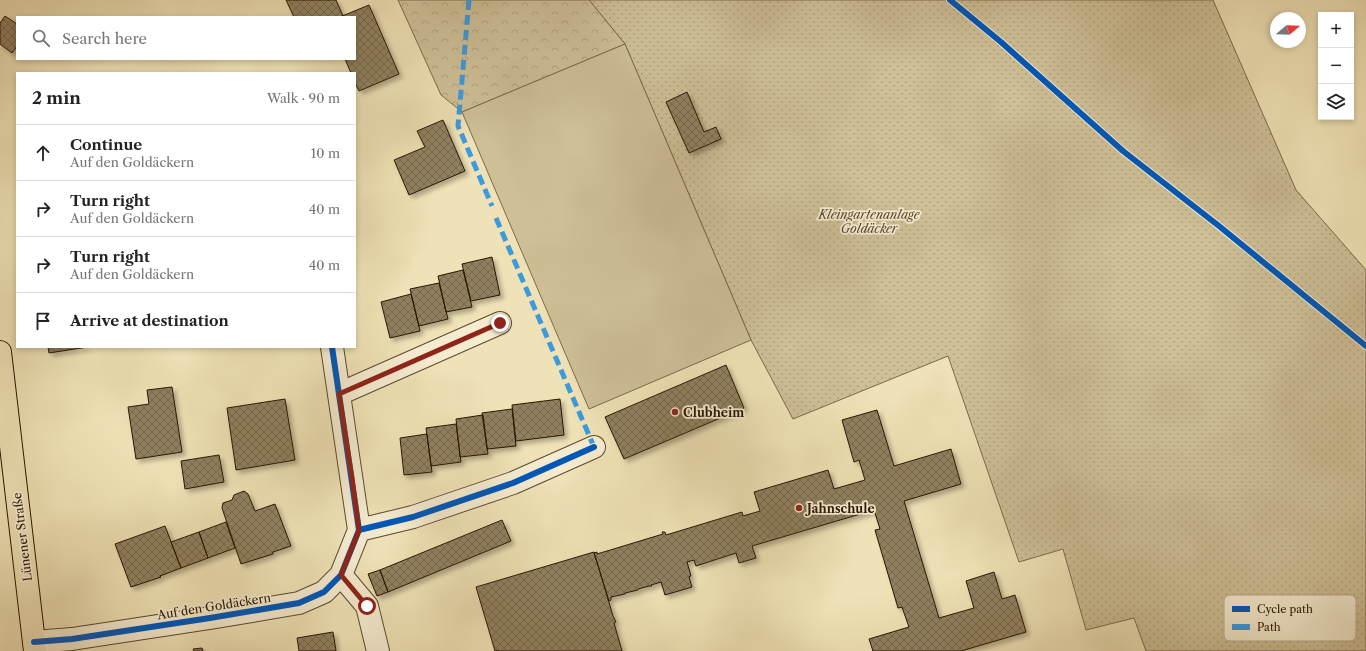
<!DOCTYPE html>
<meta charset="utf-8">
<style>
body{margin:0;font-family:"Libre Caslon Text",serif;background:#f6f6f6;color:#222}
.controls{position:absolute;right:12px;top:12px;display:grid;overflow:hidden;border-radius:0px;box-shadow:0 2px 6px #0003}
.controls button{width:36px;height:36px;display:grid;place-items:center;padding:0;border:0;border-bottom:1px solid #e0e0e0;background:#fff;color:#222;font:20px sans-serif}
.compass{position:absolute;left:1270px;top:12px;width:36px;height:36px;border-radius:50%;background:#fff;box-shadow:0 2px 6px #0003;rotate:71deg}
.stop{position:absolute;width:12px;height:12px;margin:-9px;border:3px solid #8f2418;border-radius:50%;background:#fff}
.stop.end{background:#8f2418;border-color:#fff;box-shadow:0 1px 4px #0008}
.list{margin:0;padding:0;list-style:none}
h2{display:flex;justify-content:space-between;align-items:center;height:52px;margin:0;padding:0 16px;font-size:17px}
h2 small{font-size:13px;font-weight:400;color:#767676}
.list li{display:grid;grid-template-columns:26px 1fr auto;gap:12px;align-items:center;box-sizing:border-box;height:56px;padding:0 16px;border-top:1px solid #e0e0e0}
.list b{display:block;font-size:15px;white-space:nowrap}
.list p{margin:0;font-size:13px;white-space:nowrap;color:#767676}
.list em{font-size:13px;font-style:normal;color:#767676}
.icon{flex:none;width:22px;height:22px;fill:none;stroke:currentColor;stroke-width:2;stroke-linecap:round;stroke-linejoin:round}
.map{position:relative;flex:none;width:1366px;height:651px;overflow:hidden}
.search{position:absolute;background:#fff;box-shadow:0 2px 6px #0003;left:16px;top:16px;width:340px;height:44px;display:flex;align-items:center;gap:10px;box-sizing:border-box;padding:0 14px;border-radius:0px;color:#767676;font-size:15px}
.panel{position:absolute;background:#fff;box-shadow:0 2px 6px #0003;left:16px;top:72px;width:340px;height:276px;border-radius:0px}
.map>svg:first-child{display:block}
.grass{fill:url(#grass-dots);stroke:#7c6a4c}
.forest{fill:url(#forest-crowns);stroke:#7c6a4c}
.park{fill:#cebf97;stroke:#7c6a4c}
.building{fill:url(#building-cross-hatch);stroke:#2a1602;filter:url(#shadow)}
.lines{fill:none;stroke-linecap:round;stroke-linejoin:round}
.minor-casing{stroke:#5b492f;stroke-width:24}
.major-casing{stroke:#2a1602;stroke-width:24}
.minor{stroke:#f5ecd0;stroke-width:22}
.major{stroke:#efe2b6;stroke-width:22}
.quiet{stroke:#3d9add;stroke-width:5;stroke-dasharray:10 5;stroke-linecap:butt}
.cycleway-casing{stroke:#f5ecd0;stroke-width:8}
.cycleway{stroke:#0057b8;stroke-width:6}
.route{stroke:#8f2418;stroke-width:5}
.poi-dot{fill:#8f2418;stroke:#f5ecd0;stroke-width:1.5}
.labels{text-anchor:middle;dominant-baseline:central;stroke-width:3.5;stroke-linejoin:round;paint-order:stroke}
.park-label{font-size:12px;font-style:italic;fill:#5b492f;stroke:#f5ecd0}
.poi-label{font-size:12px;font-weight:bold;fill:#2a1602;stroke:#f5ecd0;text-anchor:start}
.street-label{font-size:12px;fill:#2a1602;stroke:#f5ecd0}
.key{fill:#f5ecd0;stroke:#b8ac92;stroke-width:1}
.key-label{font-size:11px;fill:#2a1602}
</style>
<div class="map">
<svg width="1366" height="651" viewBox="0 0 1366 651">
<defs>
<pattern id="grass-dots" width="8" height="8" patternUnits="userSpaceOnUse"><rect width="8" height="8" fill="#cebf97"/><path d="M2 2h.1M6 6h.1" fill="none" stroke="#b1a380" stroke-width="1.8" stroke-linecap="round"/></pattern>
<pattern id="forest-crowns" width="20" height="18" patternUnits="userSpaceOnUse"><rect width="20" height="18" fill="#cebf97"/><path d="M2 6a3 3 0 1 1 6 0M12 15a3 3 0 1 1 6 0" fill="none" stroke="#b1a380"/></pattern>
<pattern id="building-cross-hatch" width="8" height="8" patternUnits="userSpaceOnUse"><rect width="8" height="8" fill="#908060"/><path d="M0 0l8 8M0 8l8-8" fill="none" stroke="#76684d"/></pattern>
<filter id="shadow"><feDropShadow dx="3.5" dy="3.5" stdDeviation="2" flood-color="#0004"/></filter>
</defs>
<rect width="100%" height="100%" fill="#efe2b6"/>
<filter id="stains"><feTurbulence type="fractalNoise" baseFrequency=".005" numOctaves="4"/><feColorMatrix values="0 0 0 0 .2 0 0 0 0 .09 0 0 0 0 .02 0 0 0 .5 -.17"/></filter>
<radialGradient id="worn" r=".72"><stop offset=".6" stop-color="#630" stop-opacity="0"/><stop offset="1" stop-color="#630" stop-opacity=".3"/></radialGradient>
<path class="grass" d="M589,0H1213L1296,190L1366,270V651H1146L1134,618L1086,630L1063,549L1019,562L948,356L793,419L751,340L625,44Z"/>
<path class="forest" d="M398,0H589L625,44L462,112L441,95Z"/>
<path class="park" d="M625,44L751,340L589,409L462,112Z"/>
<path class="building" d="M286,0H336L343,16L340,17H294Z
M369,5L399,74L359,91L355,83V73H351L345,59H355V17H340Z
M5,16L17,24V46L12,53L0,44V23Z
M687,92L704,132L716,127L721,139L689,153L666,102Z
M443,120L465,171L409,195L394,160L425,147L417,131Z
M492,257L500,295L471,301L462,264Z
M463,270L472,307L446,312L438,276Z
M439,283L448,319L419,326L410,289Z
M411,294L420,331L390,338L381,302Z
M48,347H88L49,353Z
M726,365L744,408L624,459L605,417Z
M172,387L182,452L136,459L128,407L149,404L147,390Z
M285,399L295,460L236,470L227,408Z
M560,399L564,435L516,441L512,405Z
M512,409L516,446L487,449L482,413Z
M877,410L894,466L951,449L961,484L904,501L939,618L974,608L966,581L994,572L1002,599L1015,595L1026,632L961,651H873L869,639L909,627L902,607L898,608L875,530L880,529L874,510L752,546L756,558L739,563L736,553L696,566L694,560L687,562L691,576L689,577L692,587L665,595L661,582L651,585L652,586H649L638,589V590L625,593V594L611,597V600L609,601L594,553L597,552V554L663,534L662,532H665L666,535L742,512L743,516L760,511L754,492L828,470L834,489L865,480L859,460L854,462L842,420Z
M483,415L488,454L460,457L456,419Z
M456,424L461,462L431,466L426,428Z
M427,434L432,472L404,475L400,438Z
M219,455L224,482L185,489L181,461Z
M244,491L248,494L255,511L275,504L291,546L273,552V554L241,564L222,508L223,503L232,500L234,495Z
M502,520L511,541L388,592L380,570Z
M226,522L235,548L208,558L199,532Z
M165,526L181,568L160,576L161,577L131,587L115,544Z
M199,532L208,558L181,568L171,542Z
M594,552L613,616L616,622L614,623L622,651H499L498,650L495,651L476,587Z
M380,570L388,592L377,596L368,574Z
M333,632L336,651H299L297,638Z
M202,648L203,651H194L193,649Z"/>
<g class="lines">
<defs>
<path id="minor" d="M339,394L500,323
M359,530L413,517L513,483L594,447
M341,575L367,606L378,651
M34,642L72,639L210,618L299,603L324,592L341,575L359,530L332,347"/>
<path id="major" d="M0,352L35,651"/>
</defs>
<use href="#minor" class="minor-casing"/>
<use href="#major" class="major-casing"/>
<use href="#minor" class="minor"/>
<use href="#major" class="major"/>
<path class="quiet" d="M469,0L458,126L492,206
M496,218L594,447"/>
<defs>
<path id="cycleway" d="M950,0L1001,42L1123,151L1219,226L1366,346
M359,530L413,517L513,483L594,447
M34,642L72,639L210,618L299,603L324,592L341,575L359,530L332,347"/>
</defs>
<use href="#cycleway" class="cycleway-casing"/>
<use href="#cycleway" class="cycleway"/>
</g>
<g class="lines">
<path class="route" d="M367,606L341,575L359,530L352,478L339,394L500,323"/>
</g>
<g class="poi-dot">
<circle cx="675" cy="412" r="4"/>
<circle cx="799" cy="508" r="4"/>
</g>
<g class="labels">
<g class="park-label">
<text x="869" y="214">Kleingartenanlage<tspan x="869" dy="14">Goldäcker</tspan></text>
</g>
<g class="poi-label">
<text x="683" y="412">Clubheim</text>
<text x="807" y="508">Jahnschule</text>
</g>
<g class="street-label">
<text transform="translate(22 537) rotate(-97)">Lünener Straße</text>
<text transform="translate(214 606) rotate(-9)">Auf den Goldäckern</text>
</g>
</g>
<rect x="1224" y="595" width="132" height="46" rx="6" class="key"/>
<rect x="1232" y="606" width="18" height="6" fill="#0057b8"/>
<rect x="1232" y="624" width="18" height="6" fill="#3d9add"/>
<g class="key-label">
<text x="1257" y="613">Cycle path</text>
<text x="1257" y="631">Path</text>
</g>
<rect width="100%" height="100%" filter="url(#stains)"/>
<rect width="100%" height="100%" fill="url(#worn)"/>
</svg>
<div class="controls">
<button>+</button>
<button>−</button>
<button><svg class="icon" aria-label="layers" viewBox="0 0 24 24"><path d="M12 4l9 5-9 5-9-5zM3 14l9 5 9-5"/></svg></button>
</div>
<svg class="compass" viewBox="-18 -18 36 36"><path d="M0-13l5 13h-10z" fill="#e53935"/><path d="M0 13l5-13h-10z" fill="#767676"/></svg>
<div class="stop" style="left:367px;top:606px"></div>
<div class="stop end" style="left:500px;top:323px"></div>
<div class="search"><svg class="icon" aria-label="search" viewBox="0 0 24 24"><circle cx="10" cy="10" r="6"/><path d="M15 15l6 6"/></svg>Search here</div>
<section class="panel">
<h2>2 min<small>Walk · 90 m</small></h2>
<ul class="list">
<li><svg class="icon" aria-label="ahead" viewBox="0 0 24 24"><path d="M12 20V5M6 11l6-6 6 6"/></svg><div><b>Continue</b><p>Auf den Goldäckern</p></div><em>10 m</em></li>
<li><svg class="icon" aria-label="right" viewBox="0 0 24 24"><path d="M7 20v-9h11M14 6l5 5-5 5"/></svg><div><b>Turn right</b><p>Auf den Goldäckern</p></div><em>40 m</em></li>
<li><svg class="icon" aria-label="right" viewBox="0 0 24 24"><path d="M7 20v-9h11M14 6l5 5-5 5"/></svg><div><b>Turn right</b><p>Auf den Goldäckern</p></div><em>40 m</em></li>
<li><svg class="icon" aria-label="arrive" viewBox="0 0 24 24"><path d="M6 21V4h12l-3 4 3 4H6"/></svg><div><b>Arrive at destination</b></div></li>
</ul>
</section>
</div>
